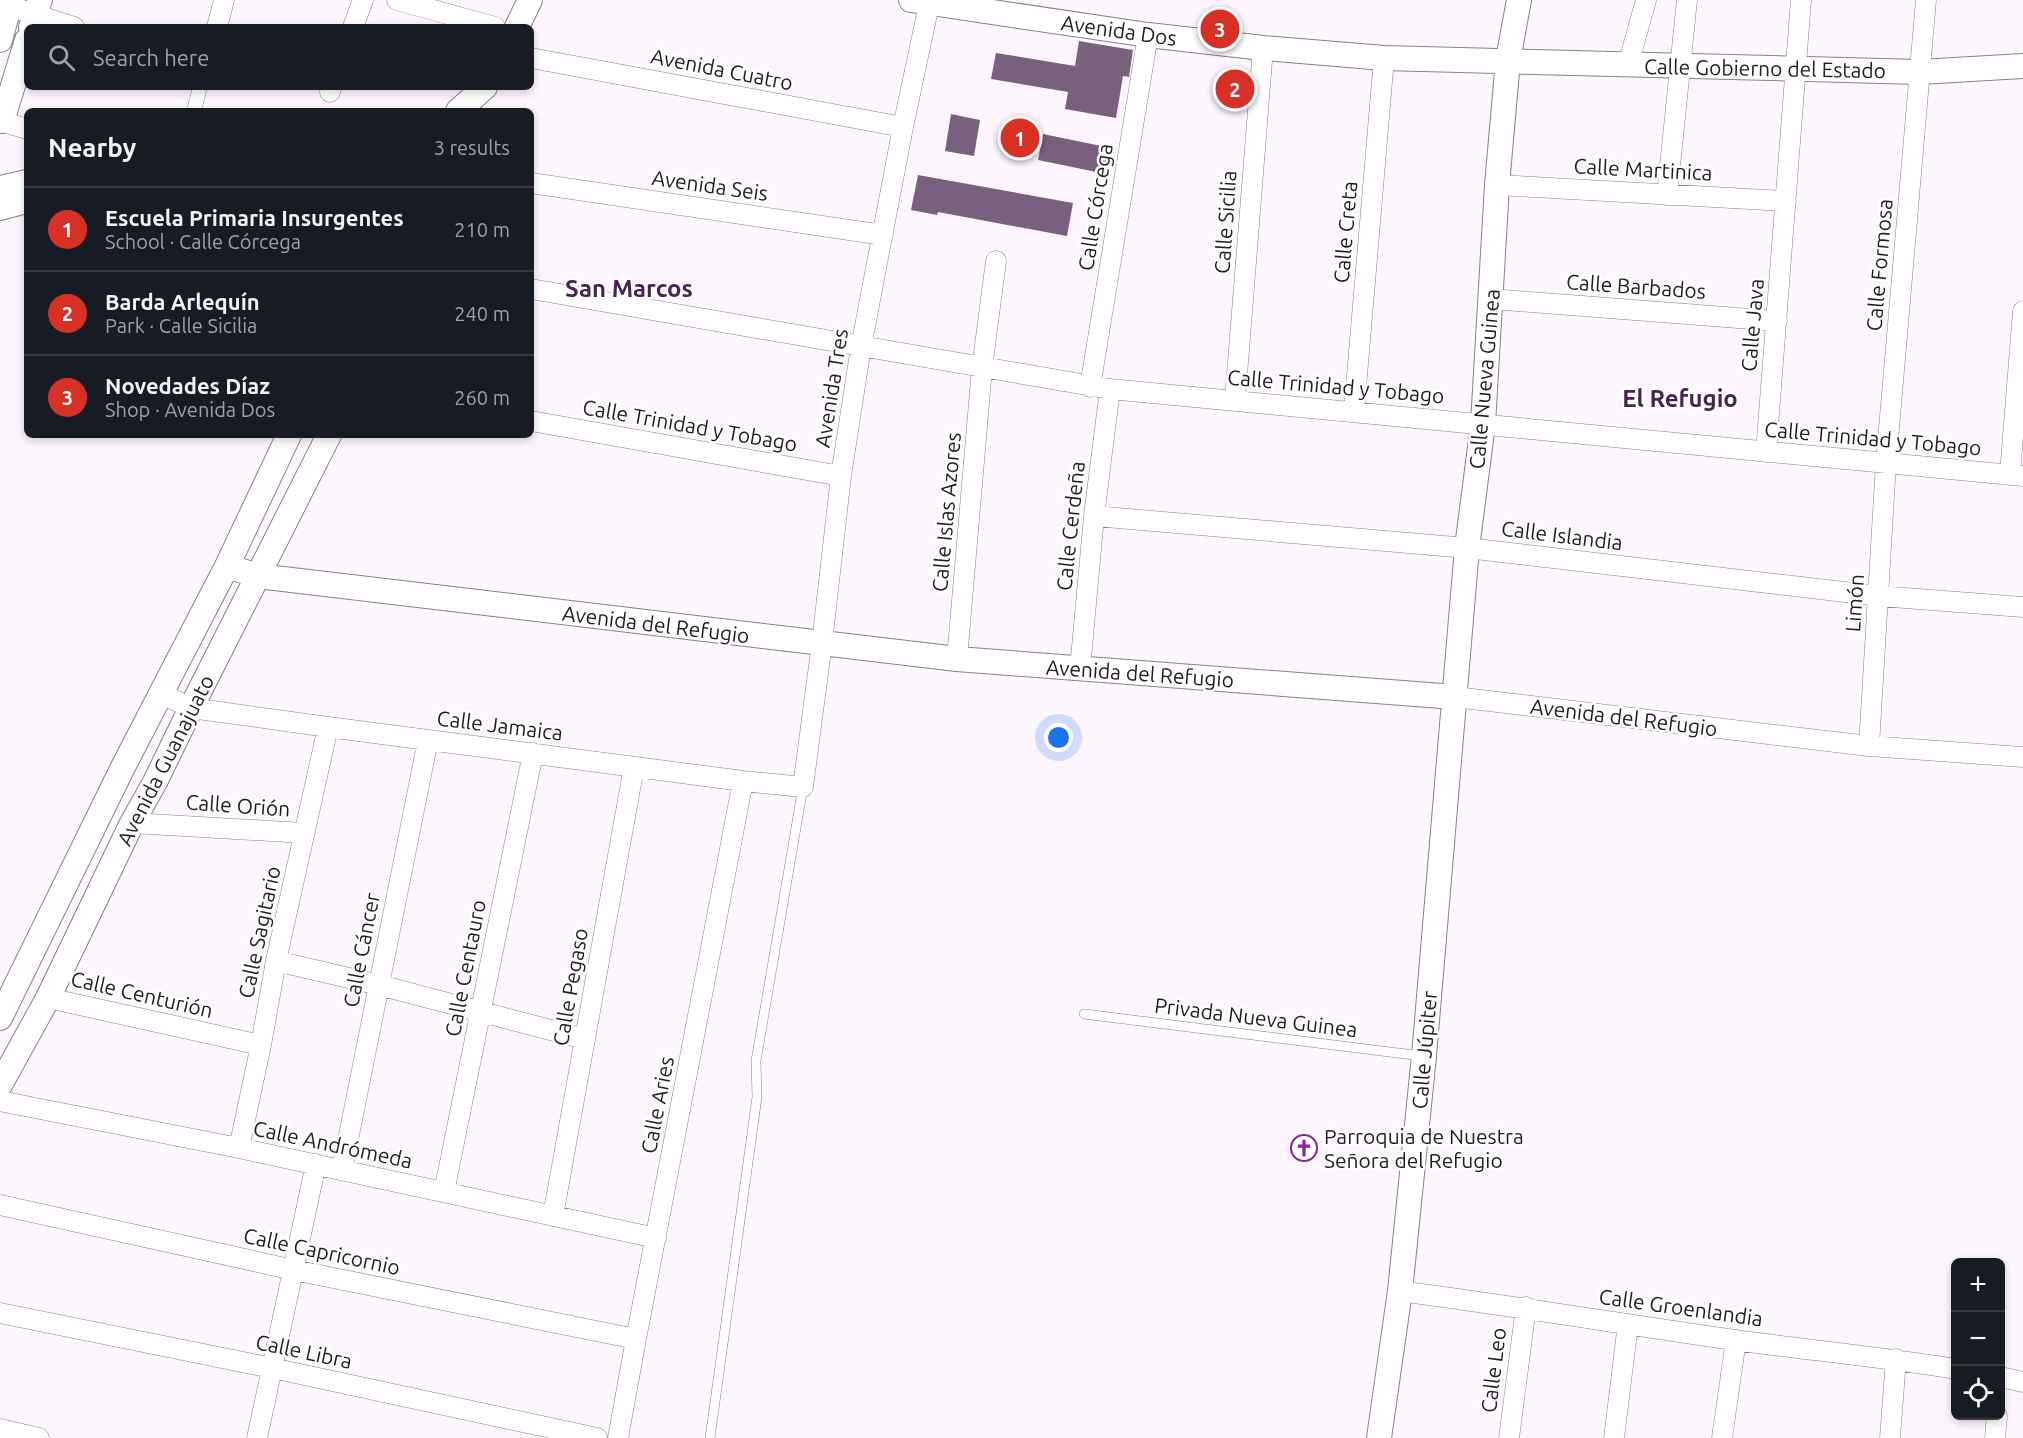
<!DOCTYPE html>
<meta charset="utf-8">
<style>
body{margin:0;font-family:Ubuntu,sans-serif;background:#20242c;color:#f1f3f6}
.controls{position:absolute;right:18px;bottom:18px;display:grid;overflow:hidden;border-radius:9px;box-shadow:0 3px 9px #0003}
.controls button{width:54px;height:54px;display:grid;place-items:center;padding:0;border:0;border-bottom:2px solid #363941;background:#171b24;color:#f1f3f6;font:30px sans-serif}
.you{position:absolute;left:1059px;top:738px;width:21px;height:21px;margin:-15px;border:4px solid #fff;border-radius:50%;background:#1a73e8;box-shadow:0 0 0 9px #1a73e833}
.badge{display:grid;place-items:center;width:39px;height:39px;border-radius:50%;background:#d93025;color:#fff;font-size:20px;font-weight:700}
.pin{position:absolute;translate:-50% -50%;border:3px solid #fff;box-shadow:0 2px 6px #0006}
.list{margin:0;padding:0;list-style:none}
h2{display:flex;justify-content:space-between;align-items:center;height:78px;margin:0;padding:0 24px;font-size:26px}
h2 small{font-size:20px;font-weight:400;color:#9ea1a6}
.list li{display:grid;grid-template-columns:39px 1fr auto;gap:18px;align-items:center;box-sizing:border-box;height:84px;padding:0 24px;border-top:2px solid #363941}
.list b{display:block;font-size:22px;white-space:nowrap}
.list p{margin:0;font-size:20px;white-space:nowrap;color:#9ea1a6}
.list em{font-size:20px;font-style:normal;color:#9ea1a6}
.icon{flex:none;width:33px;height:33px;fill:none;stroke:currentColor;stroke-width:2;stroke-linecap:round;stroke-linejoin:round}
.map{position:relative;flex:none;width:2023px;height:1438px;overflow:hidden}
.search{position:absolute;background:#171b24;box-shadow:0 3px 9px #0003;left:24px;top:24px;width:510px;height:66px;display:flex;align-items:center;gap:15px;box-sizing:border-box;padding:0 21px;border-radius:9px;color:#9ea1a6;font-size:22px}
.panel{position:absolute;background:#171b24;box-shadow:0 3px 9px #0003;left:24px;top:108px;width:510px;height:330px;border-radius:9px}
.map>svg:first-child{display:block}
.building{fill:#79607f}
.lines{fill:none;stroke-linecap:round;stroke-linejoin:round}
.service-casing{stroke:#8a7f8c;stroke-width:10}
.pedestrian-casing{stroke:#8a7f8c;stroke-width:15}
.minor-casing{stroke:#8a7f8c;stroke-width:21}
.tertiary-casing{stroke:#8a7f8c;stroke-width:26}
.service{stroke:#fff;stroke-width:9}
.pedestrian{stroke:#fff;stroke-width:14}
.minor{stroke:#fff;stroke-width:20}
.tertiary{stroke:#fff;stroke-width:24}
.labels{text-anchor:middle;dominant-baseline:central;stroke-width:5;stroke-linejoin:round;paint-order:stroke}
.street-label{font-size:21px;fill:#201c21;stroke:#fff}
.poi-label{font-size:21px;fill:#201c21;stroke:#fff;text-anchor:start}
.quarter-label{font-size:24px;font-weight:bold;fill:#4b2054;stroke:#fff}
</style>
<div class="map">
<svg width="2023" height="1438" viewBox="0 0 2023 1438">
<rect width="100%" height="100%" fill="#fdf6ff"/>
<path class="building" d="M1079,41L1133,50L1129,77L1123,76L1116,118L1065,109L1068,92L991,79L996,53L1075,66Z
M951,114L980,120L974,156L945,151Z
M1043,134L1111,148L1106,174L1038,160Z
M918,175L1073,203L1067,236L938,212L937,215L911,210Z"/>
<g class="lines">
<defs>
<path id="service" d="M1084,1014L1422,1056
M710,1438L757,1097L756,1061L803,787"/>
<path id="pedestrian" d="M194,111L200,87"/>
<path id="minor" d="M397,0L495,27
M0,3L74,27
M217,27L224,0
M353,27L363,0
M531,58L903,127
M1628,65L1646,0
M330,92L331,87
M0,121L27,129
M531,183L883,235
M1497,185L1786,201
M1667,195L1687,0
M531,289L1110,389L2023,476
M1491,299L1777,321
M1090,387L1148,35
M1235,400L1263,48
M1354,411L1384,58
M531,421L841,476
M1766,452L1801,0
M2010,474L2023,311
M1094,516L1467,548L1879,596L2023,607
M957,659L982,368L996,261
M1080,669L1094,516L1110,389
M162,694L191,708L328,727L743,781L803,787L822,643L841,476L861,347L903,127L930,0
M1455,697L1869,746L2023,757
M1869,746L1886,463L1926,0
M132,823L304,833
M276,961L379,985L585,1039
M48,998L261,1045
M0,1101L239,1148L656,1238
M239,1148L261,1045L276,961L328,727
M342,1170L428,740
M444,1192L533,753
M0,1205L294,1270L636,1339
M553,1216L634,767
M1400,1291C1512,1306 1623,1324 1734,1340C1808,1350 1882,1357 1956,1369
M0,1313L272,1368L597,1438
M2000,1377L2023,1382
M0,1429L39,1438
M257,1438L316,1164
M618,1438L636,1339L743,781
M1509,1438L1526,1307
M1614,1438L1628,1324
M1722,1438L1736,1340
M1890,1438L1896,1359
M1995,1438L1997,1416"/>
<path id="tertiary" d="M911,0L1148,35L1263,48L1384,58L1920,72L2023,66
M31,27L40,0
M517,27L530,0
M0,40L11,0
M458,111L485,87
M2,121L27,40
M0,188L27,182
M0,208L27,201
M227,566L258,576L957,659L1455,697
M0,1018L123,767L227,566L289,435
M0,1085L48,998L132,823L155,782L191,708L329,435
M1379,1438L1400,1291L1424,1056L1467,548L1483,424L1497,185L1508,60L1519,0"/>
</defs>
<use href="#service" class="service-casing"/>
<use href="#pedestrian" class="pedestrian-casing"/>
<use href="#minor" class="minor-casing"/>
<use href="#tertiary" class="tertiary-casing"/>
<use href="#service" class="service"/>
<use href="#pedestrian" class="pedestrian"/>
<use href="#minor" class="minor"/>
<use href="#tertiary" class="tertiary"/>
</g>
<defs>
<symbol id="church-ring" viewBox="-11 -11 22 22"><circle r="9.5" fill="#fff" stroke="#832995" stroke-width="1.5"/><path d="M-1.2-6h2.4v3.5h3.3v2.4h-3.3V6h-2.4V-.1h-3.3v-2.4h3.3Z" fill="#832995"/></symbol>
</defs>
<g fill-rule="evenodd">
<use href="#church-ring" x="1289" y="1133" width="30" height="30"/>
</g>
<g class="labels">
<g class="street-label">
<text transform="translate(1119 30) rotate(8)">Avenida Dos</text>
<text transform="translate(1765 68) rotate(1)">Calle Gobierno del Estado</text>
<text transform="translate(722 69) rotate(11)">Avenida Cuatro</text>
<text transform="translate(1643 169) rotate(3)">Calle Martinica</text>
<text transform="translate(710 185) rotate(8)">Avenida Seis</text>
<text transform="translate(1095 207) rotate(-81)">Calle Córcega</text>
<text transform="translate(1225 222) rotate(-86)">Calle Sicilia</text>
<text transform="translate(1345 232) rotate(-85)">Calle Creta</text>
<text transform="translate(1879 265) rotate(-85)">Calle Formosa</text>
<text transform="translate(1636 286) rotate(4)">Calle Barbados</text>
<text transform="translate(1752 325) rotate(-85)">Calle Java</text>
<text transform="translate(1484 379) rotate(-85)">Calle Nueva Guinea</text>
<text transform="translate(1336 386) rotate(5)">Calle Trinidad y Tobago</text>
<text transform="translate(831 388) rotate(-81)">Avenida Tres</text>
<text transform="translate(690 425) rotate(10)">Calle Trinidad y Tobago</text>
<text transform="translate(1873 438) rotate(5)">Calle Trinidad y Tobago</text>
<text transform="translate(946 512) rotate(-85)">Calle Islas Azores</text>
<text transform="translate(1070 526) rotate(-84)">Calle Cerdeña</text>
<text transform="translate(1562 535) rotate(7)">Calle Islandia</text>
<text transform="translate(1854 603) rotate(-86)">Limón</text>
<text transform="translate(656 624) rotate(7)">Avenida del Refugio</text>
<text transform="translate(1140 673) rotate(4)">Avenida del Refugio</text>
<text transform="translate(1624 717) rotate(7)">Avenida del Refugio</text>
<text transform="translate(500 725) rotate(7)">Calle Jamaica</text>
<text transform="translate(165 760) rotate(-63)">Avenida Guanajuato</text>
<text transform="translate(238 805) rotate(4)">Calle Orión</text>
<text transform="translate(259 932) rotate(-78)">Calle Sagitario</text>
<text transform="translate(361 950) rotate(-79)">Calle Cáncer</text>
<text transform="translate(465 968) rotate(-79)">Calle Centauro</text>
<text transform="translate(570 987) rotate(-80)">Calle Pegaso</text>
<text transform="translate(142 994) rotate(13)">Calle Centurión</text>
<text transform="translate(1256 1017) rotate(7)">Privada Nueva Guinea</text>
<text transform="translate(1424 1050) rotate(-85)">Calle Júpiter</text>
<text transform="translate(657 1105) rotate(-79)">Calle Aries</text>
<text transform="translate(333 1144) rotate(12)">Calle Andrómeda</text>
<text transform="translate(322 1251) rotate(12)">Calle Capricornio</text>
<text transform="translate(1681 1307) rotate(8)">Calle Groenlandia</text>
<text transform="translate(304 1351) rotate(12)">Calle Libra</text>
<text transform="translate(1493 1370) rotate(-83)">Calle Leo</text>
</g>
<g class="poi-label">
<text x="1324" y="1136">Parroquia de Nuestra<tspan x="1324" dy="24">Señora del Refugio</tspan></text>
</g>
<g class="quarter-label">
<text x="629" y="288">San Marcos</text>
<text x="1680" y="398">El Refugio</text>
</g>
</g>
</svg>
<div class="controls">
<button>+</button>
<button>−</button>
<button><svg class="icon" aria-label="locate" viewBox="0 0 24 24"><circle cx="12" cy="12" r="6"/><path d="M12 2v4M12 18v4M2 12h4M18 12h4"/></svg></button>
</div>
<div class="you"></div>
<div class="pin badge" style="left:1020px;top:138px">1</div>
<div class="pin badge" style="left:1235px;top:89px">2</div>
<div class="pin badge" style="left:1220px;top:29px">3</div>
<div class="search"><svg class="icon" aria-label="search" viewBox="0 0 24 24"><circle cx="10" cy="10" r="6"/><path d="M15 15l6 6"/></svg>Search here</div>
<section class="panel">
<h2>Nearby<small>3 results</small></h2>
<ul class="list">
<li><span class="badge">1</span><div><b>Escuela Primaria Insurgentes</b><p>School · Calle Córcega</p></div><em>210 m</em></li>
<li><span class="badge">2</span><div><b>Barda Arlequín</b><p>Park · Calle Sicilia</p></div><em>240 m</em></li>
<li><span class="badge">3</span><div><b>Novedades Díaz</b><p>Shop · Avenida Dos</p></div><em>260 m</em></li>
</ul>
</section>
</div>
